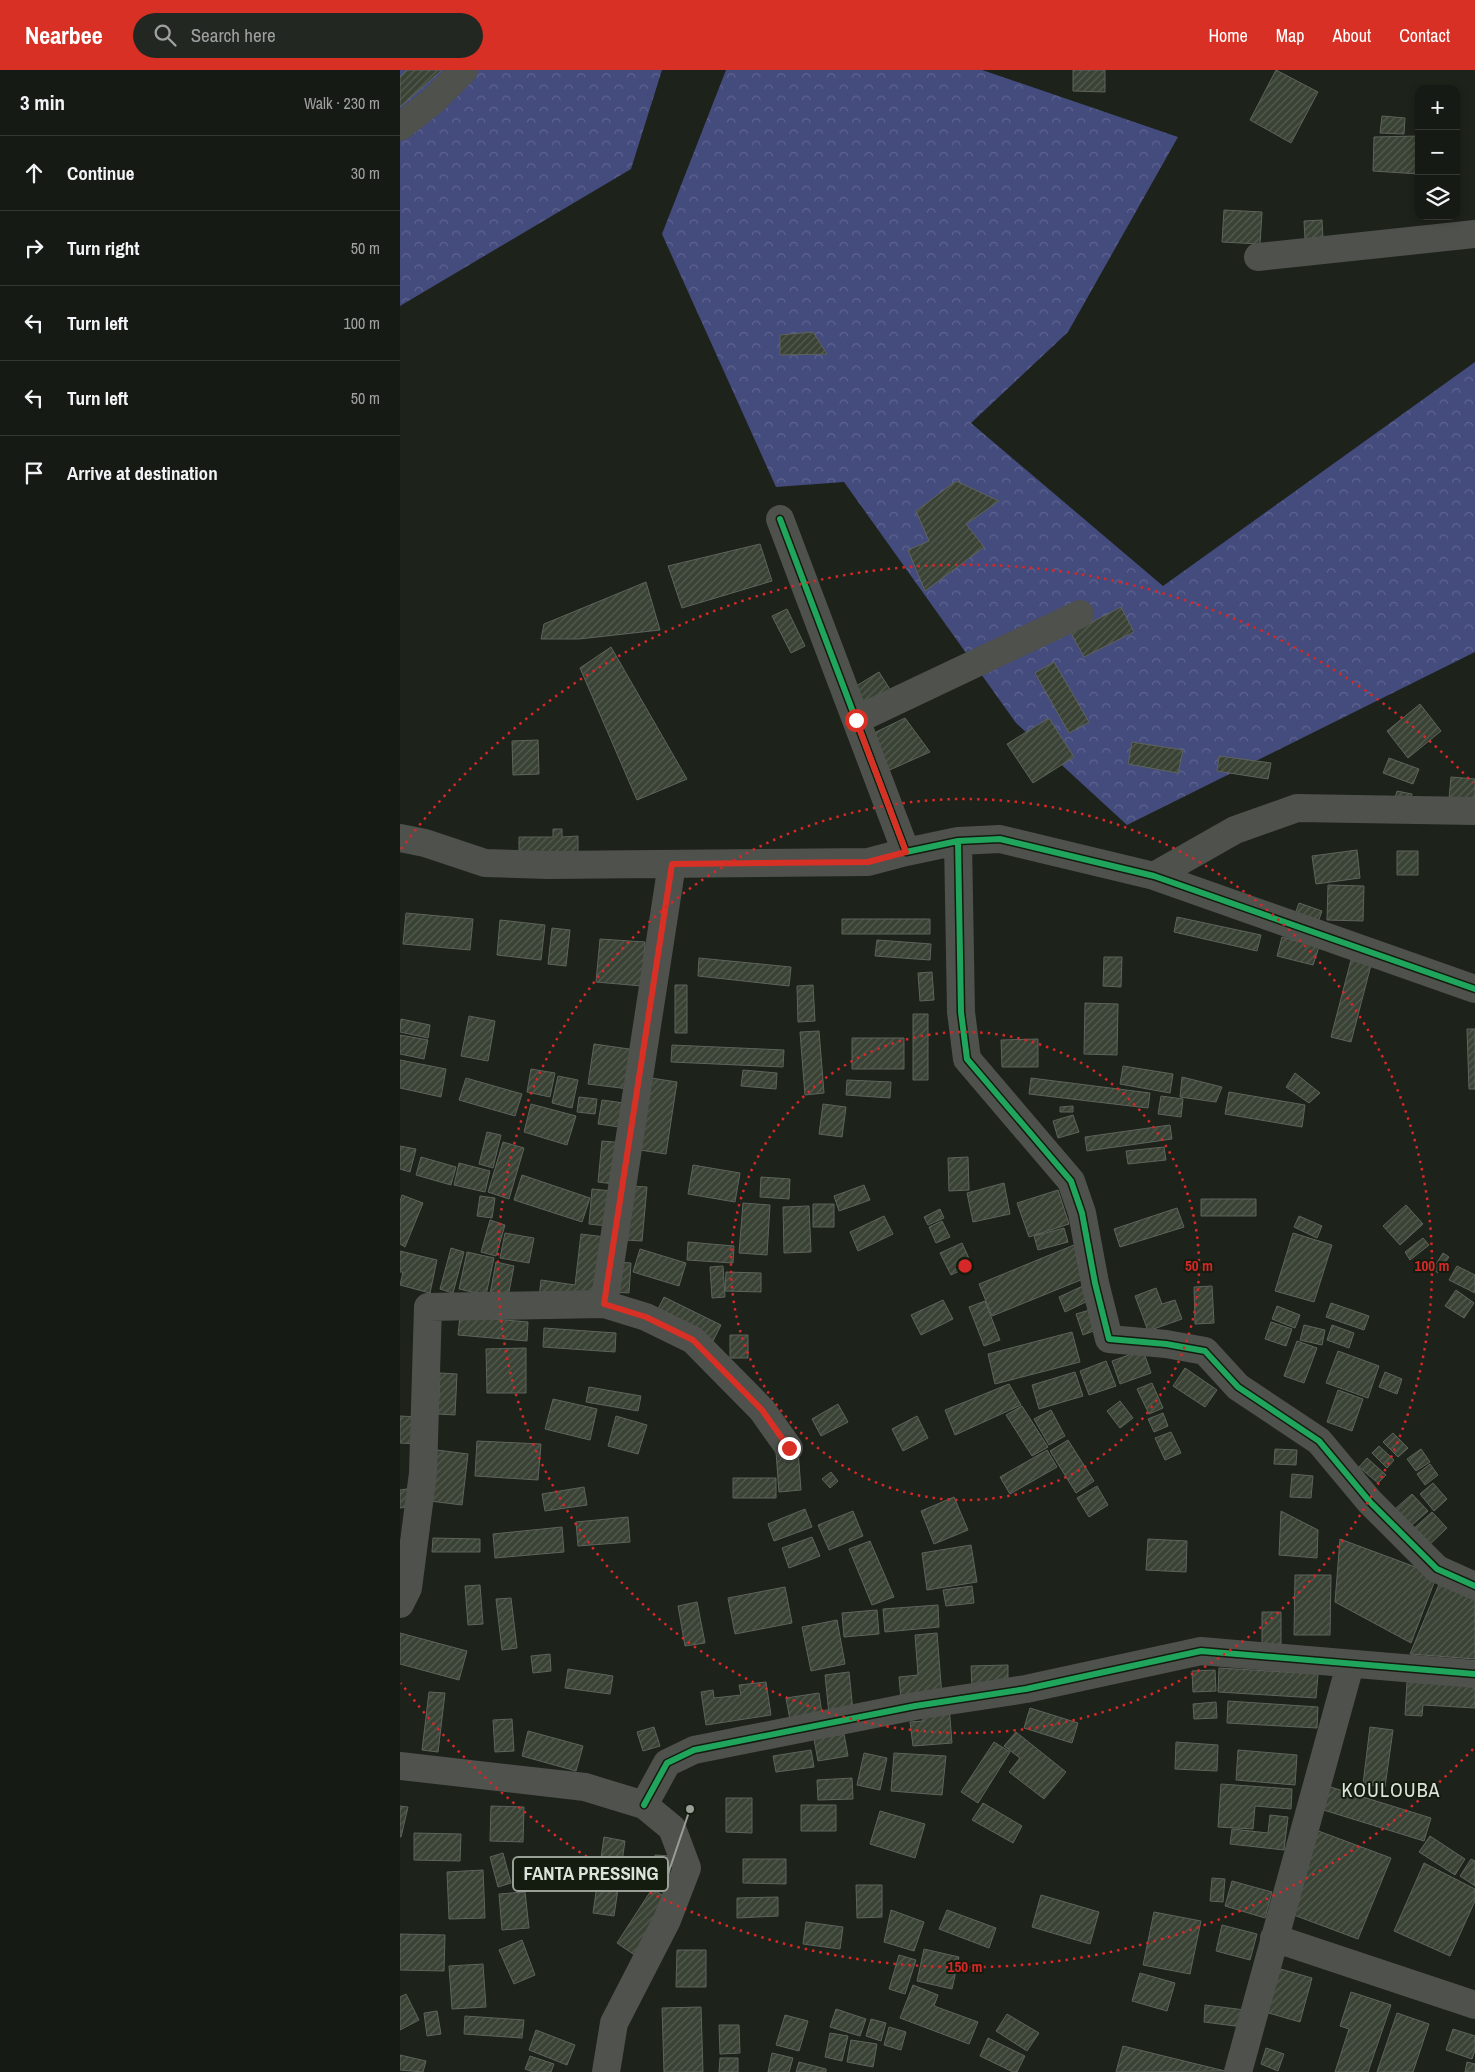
<!DOCTYPE html>
<meta charset="utf-8">
<style>
body{margin:0;font-family:"Archivo Narrow",sans-serif;background:#232722;color:#f1f3f6}
.controls{position:absolute;right:15px;top:15px;display:grid;overflow:hidden;border-radius:10px;box-shadow:0 2px 8px #0003}
.controls button{width:45px;height:45px;display:grid;place-items:center;padding:0;border:0;border-bottom:1px solid #353834;background:#161a14;color:#f1f3f6;font:25px sans-serif}
.stop{position:absolute;width:15px;height:15px;margin:-11px;border:4px solid #d93025;border-radius:50%;background:#fff}
.stop.end{background:#d93025;border-color:#fff;box-shadow:0 1px 5px #0008}
.list{margin:0;padding:0;list-style:none}
h2{display:flex;justify-content:space-between;align-items:center;height:65px;margin:0;padding:0 20px;font-size:21px}
h2 small{font-size:16px;font-weight:400;color:#9ea1a0}
.list li{display:grid;grid-template-columns:32px 1fr auto;gap:15px;align-items:center;box-sizing:border-box;height:75px;padding:0 20px;border-top:1px solid #353834}
.list b{display:block;font-size:19px;white-space:nowrap}
.list em{font-size:16px;font-style:normal;color:#9ea1a0}
.icon{flex:none;width:28px;height:28px;fill:none;stroke:currentColor;stroke-width:2;stroke-linecap:round;stroke-linejoin:round}
.map{position:relative;flex:none;width:1075px;height:2002px;overflow:hidden}
header{display:flex;align-items:center;gap:30px;box-sizing:border-box;height:70px;padding:0 25px;background:#d93025;color:#fff}
header strong{font-size:24px}
nav{display:flex;gap:28px;margin-inline-start:auto;font-size:18px}
.search{width:350px;height:45px;background:#232722;display:flex;align-items:center;gap:12px;box-sizing:border-box;padding:0 18px;border-radius:28px;color:#9ea1a0;font-size:19px}
main{display:flex}
aside{flex:1;background:#161a14}
.map>svg:first-child{display:block}
.forest{fill:url(#forest-crowns)}
.building{fill:url(#building-hatch);stroke:#5e635c}
.lines{fill:none;stroke-linecap:round;stroke-linejoin:round}
.street{stroke:#4f514d;stroke-width:28}
.secondary{stroke:#50524e;stroke-width:28}
.cycleway-casing{stroke:#131c0e;stroke-width:9}
.cycleway{stroke:#20a55d;stroke-width:6}
.route{stroke:#d93025;stroke-width:6}
.ring{fill:none;stroke:#d62828;stroke-width:2.5;stroke-dasharray:2.5 5}
.labels{text-anchor:middle;dominant-baseline:central;stroke-width:4;stroke-linejoin:round;paint-order:stroke}
.quarter-label{font-size:20px;letter-spacing:1px;fill:#dce3d9;stroke:#131c0e}
.centre{fill:#d62828;stroke:#131c0e;stroke-width:2.5}
.ring-label{font-size:15px;text-anchor:middle;font-weight:bold;fill:#d62828;stroke:#131c0e;stroke-width:4;stroke-linejoin:round;paint-order:stroke}
.leader{fill:none;stroke:#999f96;stroke-width:2}
.callout-dot{fill:#999f96;stroke:#131c0e;stroke-width:2}
.callout{fill:#131c0e;stroke:#999f96;stroke-width:2}
.callout-label{font-size:19px;text-anchor:middle;font-weight:bold;fill:#dce3d9}
</style>
<header>
<strong>Nearbee</strong>
<div class="search"><svg class="icon" aria-label="search" viewBox="0 0 24 24"><circle cx="10" cy="10" r="6"/><path d="M15 15l6 6"/></svg>Search here</div>
<nav><a>Home</a><a>Map</a><a>About</a><a>Contact</a></nav>
</header>
<main>
<aside>
<h2>3 min<small>Walk · 230 m</small></h2>
<ul class="list">
<li><svg class="icon" aria-label="ahead" viewBox="0 0 24 24"><path d="M12 20V5M6 11l6-6 6 6"/></svg><div><b>Continue</b></div><em>30 m</em></li>
<li><svg class="icon" aria-label="right" viewBox="0 0 24 24"><path d="M7 20v-9h11M14 6l5 5-5 5"/></svg><div><b>Turn right</b></div><em>50 m</em></li>
<li><svg class="icon" aria-label="left" viewBox="0 0 24 24"><path d="M17 20v-9H6M10 6l-5 5 5 5"/></svg><div><b>Turn left</b></div><em>100 m</em></li>
<li><svg class="icon" aria-label="left" viewBox="0 0 24 24"><path d="M17 20v-9H6M10 6l-5 5 5 5"/></svg><div><b>Turn left</b></div><em>50 m</em></li>
<li><svg class="icon" aria-label="arrive" viewBox="0 0 24 24"><path d="M6 21V4h12l-3 4 3 4H6"/></svg><div><b>Arrive at destination</b></div></li>
</ul>
</aside>
<div class="map">
<svg width="1075" height="2002" viewBox="0 0 1075 2002">
<defs>
<pattern id="forest-crowns" width="20" height="18" patternUnits="userSpaceOnUse" patternTransform="scale(1.25)"><rect width="20" height="18" fill="#444b7d"/><path d="M2 6a3 3 0 1 1 6 0M12 15a3 3 0 1 1 6 0" fill="none" stroke="#5e658f"/></pattern>
<pattern id="building-hatch" width="6" height="6" patternUnits="userSpaceOnUse" patternTransform="scale(1.25)"><rect width="6" height="6" fill="#394234"/><path d="M-1 1l2-2M0 6l6-6M5 7l2-2" fill="none" stroke="#555d51"/></pattern>
</defs>
<rect width="100%" height="100%" fill="#1d221a"/>
<path class="forest" d="M0,0H262L231,99L0,236Z
M326,0H582L778,67L668,262L571,353L763,516L1075,292V582L727,755L616,653L444,412L376,417L262,164Z"/>
<path class="building" d="M7,0H42L0,37V7Z
M673,0H705V22L673,21Z
M876,0L918,22L891,73L850,50Z
M982,46L1005,48L1004,64L980,63Z
M1019,66V104L973,101L974,67Z
M824,140L862,142L860,174L822,172Z
M922,150L923,168L905,169L904,151Z
M413,262L427,284L380,285V265Z
M556,411L599,431L566,454L584,477L525,521L508,480L529,471L516,441Z
M360,474L372,511L282,538L268,496Z
M246,512L260,560L179,569H141L144,554Z
M721,537L734,562L684,587L671,563Z
M387,539L405,576L391,583L372,546Z
M211,577L287,709L237,730L180,598Z
M654,592L689,652L669,663L635,603Z
M479,602L491,621L465,637L453,618Z
M1020,634L1041,661L1008,688L987,661Z
M505,648L530,682L485,702L472,664Z
M649,648L674,687L633,713L607,674Z
M138,670L139,704L113,705L112,671Z
M732,672L783,680L778,703L728,694Z
M819,686L871,693L868,709L817,701Z
M989,688L1019,699L1013,714L983,703Z
M1051,707L1075,709V732L1049,729Z
M997,721L1012,724L1009,739L993,735Z
M153,759H162V767L178,766V790H119V767H153Z
M957,780L960,808L916,814L912,786Z
M997,781H1018V805H997Z
M928,815L964,816L963,851L927,850Z
M899,833L922,841L917,855L894,847Z
M6,843L73,849L70,880L3,874Z
M777,847L861,865L857,881L774,862Z
M442,849H530V864H442Z
M100,850L145,855L141,890L97,885Z
M152,858L170,860L166,896L148,894Z
M882,867L919,877L913,895L877,886Z
M200,869L245,872L242,916L196,912Z
M477,870L531,874L530,890L475,886Z
M704,887H722L721,917L703,916Z
M299,888L391,897L389,916L298,906Z
M951,890L971,895L951,972L931,967Z
M532,902L534,930L520,931L518,903Z
M275,915H287V963H275Z
M413,915L415,951L398,952L397,916Z
M685,933L718,934L717,985L684,984Z
M513,944H528V1010H513Z
M69,946L95,951L88,991L61,986Z
M1,949L30,955L28,968L0,962Z
M1067,959H1075V1019H1069Z
M419,961L424,1023L405,1025L400,962Z
M0,965L28,970L24,989L0,984Z
M452,968H504V999H452Z
M638,969V997H602L601,970Z
M194,974L243,981L237,1020L188,1014Z
M272,975L384,980L383,997L271,992Z
M0,990L46,999L41,1027L0,1018Z
M723,996L773,1004L770,1023L720,1014Z
M131,999L155,1003L150,1027L127,1022Z
M343,1000L377,1003L376,1019L341,1016Z
M895,1003L920,1023L909,1033L886,1017Z
M158,1006L178,1010L172,1038L152,1033Z
M782,1007L822,1017L816,1032L780,1027Z
M66,1008L122,1024L115,1046L59,1030Z
M251,1008L277,1012L266,1084L240,1080Z
M631,1008L750,1023L748,1038L629,1024Z
M447,1010L491,1012L490,1028L446,1025Z
M829,1022L905,1035L902,1057L825,1044Z
M761,1026L783,1029L781,1047L758,1044Z
M179,1027L197,1029L195,1044L177,1042Z
M202,1030L231,1034L227,1058L198,1054Z
M131,1034L176,1046L167,1075L124,1062Z
M423,1034L446,1037L442,1067L419,1064Z
M673,1036V1042H660V1037Z
M673,1045L679,1062L658,1068L653,1051Z
M770,1055L772,1069L687,1081L685,1067Z
M87,1062L101,1065L93,1098L79,1094Z
M202,1071L226,1073L222,1115L198,1112Z
M103,1072L124,1078L109,1129L88,1122Z
M0,1076L16,1079L10,1102L0,1099Z
M764,1077L766,1090L728,1094L726,1081Z
M21,1087L56,1097L51,1115L16,1105Z
M568,1087L569,1120L549,1121L548,1088Z
M59,1093L90,1101L85,1122L54,1115Z
M293,1095L340,1103L335,1132L288,1124Z
M122,1105L190,1128L182,1152L114,1130Z
M361,1107L390,1109L389,1129L360,1127Z
M604,1113L610,1144L573,1152L567,1123Z
M464,1115L470,1130L439,1141L434,1126Z
M231,1116L247,1117L242,1171L226,1170Z
M192,1119L211,1121L208,1156L189,1154Z
M658,1120L669,1154L629,1167L617,1133Z
M2,1125L23,1133L5,1177L0,1174V1131Z
M80,1126L95,1128L92,1148L77,1146Z
M801,1129H856V1146H801Z
M343,1133L370,1135L367,1185L339,1183Z
M413,1134H434V1157H413Z
M1006,1135L1023,1154L1000,1175L983,1156Z
M409,1136L411,1182L384,1183L383,1137Z
M777,1138L784,1157L720,1177L714,1159Z
M540,1139L544,1148L528,1155L524,1147Z
M484,1146L493,1164L458,1181L450,1162Z
M899,1146L922,1156L917,1168L894,1157Z
M90,1150L105,1155L96,1186L81,1182Z
M542,1151L550,1167L536,1173L529,1157Z
M664,1158L668,1172L638,1180L634,1166Z
M105,1163L134,1168L129,1193L100,1188Z
M893,1163L932,1175L914,1232L875,1221Z
M181,1164L205,1167L195,1244L138,1236L141,1210L175,1215Z
M1023,1168L1029,1175L1010,1190L1005,1182Z
M288,1172L334,1176L333,1193L287,1190Z
M562,1173L572,1195L551,1205L540,1183Z
M674,1175L688,1207L592,1246L579,1214Z
M51,1178L64,1182L53,1223L40,1219Z
M240,1179L286,1193L279,1216L233,1202Z
M0,1181L37,1190L30,1223L0,1215L3,1202H0Z
M67,1182L94,1188L86,1225L59,1219Z
M1043,1183L1049,1187L1038,1203L1033,1199Z
M96,1192L114,1196L108,1227L90,1224Z
M215,1192L231,1193L229,1223L214,1222Z
M323,1196L325,1227L312,1228L310,1197Z
M1057,1196L1075,1205V1223L1049,1210Z
M326,1202L361,1203V1222L325,1221Z
M685,1215L692,1229L665,1242L659,1227Z
M812,1216L814,1253L795,1254L794,1217Z
M756,1218L762,1234L775,1230L782,1249L748,1261L735,1226Z
M1056,1220L1074,1233L1064,1248L1045,1236Z
M264,1227L321,1255L313,1271L256,1243Z
M543,1230L553,1249L521,1265L511,1245Z
M585,1231L600,1270L584,1276L569,1237Z
M931,1233L969,1246L964,1260L926,1247Z
M877,1236L900,1245L895,1258L872,1249Z
M693,1239L699,1259L683,1265L676,1244Z
M60,1246L128,1252L127,1271L58,1265Z
M871,1252L892,1259L886,1276L865,1269Z
M904,1255L925,1260L922,1275L900,1270Z
M932,1255L954,1263L949,1278L927,1270Z
M144,1258L216,1263L215,1282L143,1277Z
M672,1262L680,1292L595,1314L588,1284Z
M330,1265H348V1288H330Z
M897,1271L917,1278L904,1313L884,1306Z
M126,1278V1323H87L86,1279Z
M743,1280L751,1303L720,1314L712,1291Z
M938,1281L979,1296L968,1328L926,1313Z
M706,1291L716,1316L689,1325L680,1301Z
M785,1298L817,1320L805,1337L773,1316Z
M675,1302L683,1326L639,1339L632,1315Z
M985,1302L1002,1309L997,1324L979,1317Z
M40,1303L57,1304L55,1345L38,1344Z
M752,1313L763,1338L749,1344L737,1319Z
M609,1314L621,1335L555,1365L545,1340Z
M189,1317L241,1326L238,1341L186,1332Z
M938,1320L963,1329L952,1361L927,1352Z
M153,1329L197,1339L190,1370L145,1359Z
M720,1331L733,1348L720,1358L707,1341Z
M438,1334L448,1352L421,1366L412,1349Z
M622,1336L648,1377L632,1386L606,1345Z
M651,1340L665,1366L649,1375L634,1349Z
M763,1343L768,1356L754,1362L748,1349Z
M0,1346L18,1347L17,1374L0,1373Z
M216,1346L247,1355L238,1384L208,1376Z
M517,1346L528,1368L503,1381L492,1359Z
M771,1362L781,1383L765,1390L755,1368Z
M993,1363L1008,1378L998,1387L983,1372Z
M668,1370L694,1411L676,1423L650,1381Z
M77,1371L141,1374L138,1410L75,1406Z
M979,1376L994,1390L987,1398L972,1383Z
M875,1379L897,1380L896,1395L874,1394Z
M1021,1379L1030,1392L1016,1401L1007,1389Z
M37,1380L68,1384L62,1435L30,1431Z
M398,1380L401,1420L379,1422L376,1382Z
M647,1380L657,1397L610,1424L600,1407Z
M967,1388L986,1405L978,1413L959,1397Z
M1030,1394L1038,1405L1025,1415L1017,1404Z
M431,1402L438,1411L430,1418L422,1409Z
M892,1404L913,1406L911,1428L890,1427Z
M333,1408H376V1428H333Z
M1033,1413L1047,1429L1034,1441L1020,1424Z
M697,1416L708,1435L689,1447L677,1428Z
M184,1417L187,1435L145,1441L142,1424Z
M13,1418L16,1436L0,1438V1420Z
M1012,1424L1028,1441L1011,1456L995,1439Z
M554,1427L568,1460L534,1474L521,1441Z
M405,1439L412,1457L374,1471L368,1454Z
M453,1441L463,1466L429,1480L418,1455Z
M881,1441L918,1460L917,1488L879,1485Z
M1032,1442L1047,1458L1027,1477L1011,1461Z
M228,1447L230,1472L178,1476L176,1452Z
M162,1457L164,1482L95,1488L93,1464Z
M412,1467L420,1486L389,1498L382,1478Z
M33,1468L80,1469V1482H32Z
M748,1469L787,1471L786,1502L746,1500Z
M940,1469L1037,1505L1011,1573L935,1532Z
M470,1471L494,1527L472,1535L449,1479Z
M571,1475L577,1512L527,1520L522,1483Z
M895,1505H931L930,1565H894Z
M1042,1507L1075,1524V1589L1010,1584Z
M80,1515L83,1554L68,1555L65,1516Z
M572,1516L574,1533L546,1536L543,1520Z
M385,1517L392,1553L335,1564L328,1528Z
M111,1528L117,1578L102,1580L96,1529Z
M297,1532L305,1573L285,1576L278,1536Z
M538,1535L539,1557L485,1562L483,1539Z
M477,1540L479,1564L444,1567L442,1543Z
M862,1542H881V1579L862,1578Z
M437,1550L445,1594L411,1601L402,1557Z
M0,1563L67,1581L59,1610L0,1594Z
M537,1563L542,1627L501,1630L499,1607L518,1605L515,1565Z
M150,1584L151,1601L133,1603L131,1586Z
M608,1595V1616L572,1618L571,1596Z
M819,1598L918,1604L916,1628L818,1622Z
M168,1599L213,1606L210,1624L165,1618Z
M815,1600L816,1621L793,1622L792,1601Z
M449,1602L453,1641L429,1644L425,1605Z
M366,1612L371,1645L306,1655L301,1622L313,1620L314,1628L341,1625L339,1615Z
M1007,1612L1075,1616V1638L1023,1635L1022,1646L1005,1645Z
M29,1622L45,1623L38,1682L22,1680Z
M419,1623L422,1644L390,1650L386,1628Z
M828,1631L918,1637L917,1658L827,1653Z
M816,1632L817,1648L794,1649L793,1634Z
M549,1636L552,1673L513,1676L510,1652L523,1651L522,1638Z
M630,1638L678,1653L672,1673L624,1658Z
M112,1649L114,1681L95,1682L93,1650Z
M254,1657L260,1676L243,1681L237,1662Z
M970,1657L993,1660L985,1717L963,1714Z
M128,1661L183,1676L176,1701L122,1686Z
M616,1662L666,1702L644,1729L609,1702L620,1688L604,1676Z
M444,1664L448,1686L418,1691L414,1669Z
M594,1672L610,1682L578,1733L561,1722Z
M776,1672L818,1675L817,1701L775,1699Z
M411,1680L414,1697L376,1702L373,1686Z
M838,1680L897,1685L895,1715L836,1710Z
M464,1683L487,1688L480,1720L457,1715Z
M494,1683L546,1686L542,1725L491,1721Z
M452,1708L453,1729L418,1730L417,1710Z
M821,1714L892,1719L891,1739L855,1736L853,1759L818,1757Z
M924,1715L1031,1748L1024,1771L917,1738Z
M326,1728H352V1763L326,1762Z
M583,1733L622,1756L613,1773L572,1750Z
M401,1735H436V1761H401Z
M0,1736L8,1737L1,1767H0Z
M91,1736L124,1737L123,1772L90,1771Z
M480,1741L525,1754L515,1788L470,1774Z
M870,1745L888,1747L884,1780L830,1774L832,1759L868,1763Z
M913,1759L991,1788L958,1869L891,1844Z
M14,1763L61,1764L60,1791L14,1790Z
M1030,1766L1065,1789L1055,1805L1019,1782Z
M204,1767L225,1771L214,1846L193,1843Z
M103,1783L111,1813L98,1817L90,1787Z
M255,1785L270,1786L269,1815H255Z
M343,1789H386V1814L343,1813Z
M1071,1789L1075,1791V1816L1060,1806Z
M1024,1793L1075,1819V1831L1050,1886L994,1861Z
M83,1800L85,1848L49,1849L47,1802Z
M812,1808L825,1809L823,1832L810,1831Z
M832,1811L872,1822L865,1848L825,1836Z
M456,1815H482V1847L457,1848Z
M252,1819L272,1831L236,1886L217,1873Z
M125,1822L129,1858L102,1860L99,1824Z
M641,1825L699,1842L690,1874L632,1857Z
M378,1827V1846L337,1848V1828Z
M491,1840L524,1852L514,1881L484,1872Z
M547,1840L596,1858L589,1878L539,1859Z
M754,1842L801,1851L790,1904L743,1895Z
M406,1852L443,1857L440,1879L403,1874Z
M822,1855L857,1864L850,1890L816,1881Z
M0,1864L45,1865L44,1901L0,1900Z
M122,1870L135,1905L114,1914L99,1880Z
M524,1879L559,1887L552,1919L517,1911Z
M277,1880H306V1917H276Z
M499,1885L516,1890L505,1924L489,1919Z
M83,1894L86,1937L52,1939L49,1896Z
M877,1898L912,1908L900,1952L865,1942Z
M740,1903L775,1913L767,1941L732,1931Z
M513,1915L538,1925L534,1936L578,1952L569,1974L500,1948Z
M951,1922L991,1935L968,2002H935L949,1959L940,1956Z
M6,1924L19,1950L0,1960V1927Z
M805,1935L845,1940L843,1957L804,1952Z
M301,1937L303,2002H264L262,1938Z
M436,1939L466,1949L460,1966L430,1957Z
M37,1941L41,1964L27,1966L24,1943Z
M997,1943L1029,1954L1013,2002H977Z
M607,1944L639,1963L627,1981L596,1961Z
M385,1945L408,1951L399,1981L376,1975Z
M65,1946L124,1950L122,1968L64,1964Z
M471,1949L486,1953L481,1971L466,1966Z
M319,1955H339L340,1983L320,1984Z
M489,1957L506,1962L501,1980L484,1975Z
M1053,1959L1075,1966V1980L1072,1989L1046,1980Z
M136,1960L175,1975L167,1995L129,1980Z
M430,1963L448,1966L442,1991L425,1987Z
M588,1968L625,1986L617,2002H613L580,1986Z
M451,1970L477,1974L473,1997L447,1992Z
M723,1976L825,2001L716,2002Z
M866,1978L884,1984L878,2001L861,1994Z
M372,1983L393,1988L389,2002H368Z
M0,1985L26,1991L23,2002L0,2000Z
M130,1986L154,1994L151,2002H133L125,1999Z
M320,1988H338V2002H319Z
M399,1992L426,1999V2002H396Z
M1067,1992L1075,1994V2002H1065Z"/>
<g class="lines">
<path class="street" d="M0,57L34,30L64,0
M858,187L1075,164
M380,449L506,782L558,771L600,769L754,806L1075,919
M456,650L680,544
M0,768L25,773L85,793L148,795L468,792L506,782
M558,771L561,942L567,989L671,1111L682,1143L695,1213L709,1269L766,1274L805,1281L838,1317L919,1371L970,1432L1037,1499L1075,1516
M754,806L835,760L897,738L1075,741
M204,1234L272,794
M0,1534L8,1518L23,1403L28,1237L204,1234L246,1247L293,1270L362,1340L389,1378
M244,1735L267,1693L294,1680L515,1636L626,1619L801,1581L1075,1604
M874,1868L1075,1935
M838,2002L950,1595"/>
<path class="secondary" d="M0,1696L185,1717L244,1735L272,1758L287,1798L267,1850L214,1953L206,2002"/>
<defs>
<path id="cycleway" d="M380,449L506,782L558,771L600,769L754,806L1075,919
M558,771L561,942L567,989L671,1111L682,1143L695,1213L709,1269L766,1274L805,1281L838,1317L919,1371L970,1432L1037,1499L1075,1516
M244,1735L267,1693L294,1680L515,1636L626,1619L801,1581L1075,1604"/>
</defs>
<use href="#cycleway" class="cycleway-casing"/>
<use href="#cycleway" class="cycleway"/>
</g>
<g class="lines">
<path class="route" d="M389,1378L362,1340L293,1270L246,1247L204,1234L272,794L468,792L506,782L456,650"/>
</g>
<g class="ring">
<circle cx="565" cy="1196" r="234"/>
<circle cx="565" cy="1196" r="467"/>
<path d="M1073 1679A701 701 0 0 1 1 1613M1 779A701 701 0 0 1 1073 713"/>
</g>
<g class="labels">
<g class="quarter-label">
<text x="991" y="1719">KOULOUBA</text>
</g>
</g>
<circle cx="565" cy="1196" r="8" class="centre"/>
<g class="ring-label">
<text x="799" y="1201">50 m</text>
<text x="1032" y="1201">100 m</text>
<text x="565" y="1902">150 m</text>
</g>
<path class="leader" d="M290 1739L268 1804"/>
<circle class="callout-dot" cx="290" cy="1739" r="5"/>
<rect class="callout" x="113" y="1787" width="155" height="34" rx="5"/>
<g class="callout-label">
<text x="191" y="1810">FANTA PRESSING</text>
</g>
</svg>
<div class="controls">
<button>+</button>
<button>−</button>
<button><svg class="icon" aria-label="layers" viewBox="0 0 24 24"><path d="M12 4l9 5-9 5-9-5zM3 14l9 5 9-5"/></svg></button>
</div>
<div class="stop" style="left:456px;top:650px"></div>
<div class="stop end" style="left:389px;top:1378px"></div>
</div>
</main>
